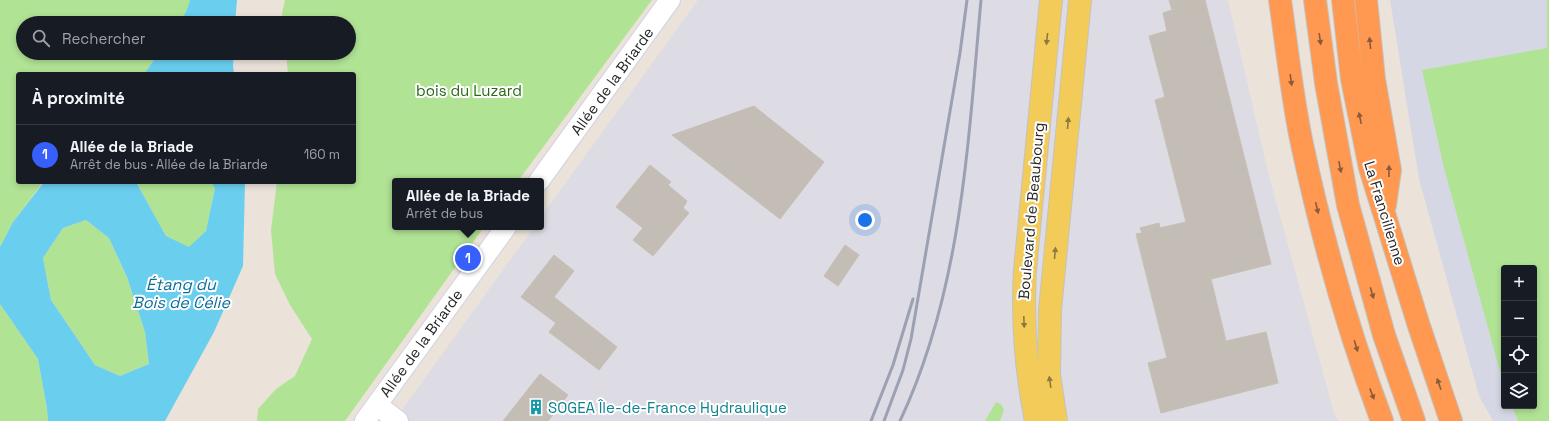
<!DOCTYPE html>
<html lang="fr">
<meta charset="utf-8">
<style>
body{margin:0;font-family:"Space Grotesk",sans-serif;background:#242831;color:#f1f3f6}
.controls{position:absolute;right:12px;bottom:12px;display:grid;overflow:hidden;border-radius:4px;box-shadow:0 2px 6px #0003}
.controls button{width:36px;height:36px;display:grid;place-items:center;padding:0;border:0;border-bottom:1px solid #363941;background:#171b24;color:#f1f3f6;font:20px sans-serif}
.you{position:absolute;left:865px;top:220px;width:14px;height:14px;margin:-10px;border:3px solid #fff;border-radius:50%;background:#1a73e8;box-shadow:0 0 0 6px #1a73e833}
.badge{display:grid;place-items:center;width:26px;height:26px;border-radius:50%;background:#365ffb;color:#fff;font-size:13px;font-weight:700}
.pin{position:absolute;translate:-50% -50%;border:2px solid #fff;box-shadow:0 1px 4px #0006}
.popup{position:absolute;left:392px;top:178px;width:152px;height:52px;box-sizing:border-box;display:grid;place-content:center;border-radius:4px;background:#171b24;filter:drop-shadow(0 1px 3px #0005);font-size:13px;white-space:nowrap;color:#9ea1a6}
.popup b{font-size:15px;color:#f1f3f6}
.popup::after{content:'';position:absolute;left:50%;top:100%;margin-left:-8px;border:8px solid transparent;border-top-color:#171b24}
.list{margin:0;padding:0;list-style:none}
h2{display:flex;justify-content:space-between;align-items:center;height:52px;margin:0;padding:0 16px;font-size:17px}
h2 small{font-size:13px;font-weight:400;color:#9ea1a6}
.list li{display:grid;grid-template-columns:26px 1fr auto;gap:12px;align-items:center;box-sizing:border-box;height:60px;padding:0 16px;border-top:1px solid #363941}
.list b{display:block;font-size:15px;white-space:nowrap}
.list p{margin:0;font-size:13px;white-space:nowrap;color:#9ea1a6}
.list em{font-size:13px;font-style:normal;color:#9ea1a6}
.icon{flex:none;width:22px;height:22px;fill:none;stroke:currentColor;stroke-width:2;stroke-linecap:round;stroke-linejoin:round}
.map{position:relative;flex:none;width:1549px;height:421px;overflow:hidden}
.search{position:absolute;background:#171b24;box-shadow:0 2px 6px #0003;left:16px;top:16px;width:340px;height:44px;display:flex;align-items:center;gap:10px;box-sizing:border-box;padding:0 14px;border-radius:22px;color:#9ea1a6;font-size:15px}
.panel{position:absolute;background:#171b24;box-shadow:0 2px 6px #0003;left:16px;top:72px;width:340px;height:112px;border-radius:4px}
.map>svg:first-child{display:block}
.industrial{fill:#dddbe3}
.airport{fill:#d5d8e4;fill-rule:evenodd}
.green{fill:#b1e395}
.water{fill:#6aceef;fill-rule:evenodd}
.building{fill:#c3bdb6;stroke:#c6bfb3}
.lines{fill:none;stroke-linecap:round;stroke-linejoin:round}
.minor-casing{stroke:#cfd3e2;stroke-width:22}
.major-casing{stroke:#c3c3c3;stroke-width:24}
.highway-casing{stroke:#c3c3c3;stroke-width:24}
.minor{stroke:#fff;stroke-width:20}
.major{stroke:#f2cb58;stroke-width:22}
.highway{stroke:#ff9951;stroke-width:22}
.rail{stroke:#9ca0b3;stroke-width:3}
.oneway{fill:#8d7a40}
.oneway2{fill:#895b3a}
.labels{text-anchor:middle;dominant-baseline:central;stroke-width:4;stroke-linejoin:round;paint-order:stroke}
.street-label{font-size:15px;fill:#282828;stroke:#fff}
.park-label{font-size:15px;fill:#2a6518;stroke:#fff}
.culture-label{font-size:15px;fill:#0d838f;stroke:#fff;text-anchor:start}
.water-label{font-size:16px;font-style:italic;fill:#0c6b99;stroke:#fff}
</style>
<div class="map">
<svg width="1549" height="421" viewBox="0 0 1549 421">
<rect width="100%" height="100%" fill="#ebe3da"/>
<path class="industrial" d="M698,0H1228L1268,172L1334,413L1338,421H394L534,227H541V217Z"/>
<path class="airport" d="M1390,0H1549V421H1493L1479,396L1419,179ZM1504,268H1534V406H1504Z"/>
<path class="green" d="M0,0H190L186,12L179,23H23V53H159L144,74H18V182H43L13,222L0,247Z
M285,0H652L518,181H395V227H484L345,421H257L258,409L276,389L295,376L312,339L290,305L275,274L271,230L277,182H354V74H288L286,53H349V23H283L282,13Z
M1547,0H1549V421H1518L1512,406H1534V268H1504V386L1444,168L1422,70L1547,48Z
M136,182H211L215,188L206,231L189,248L166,236Z
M86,220L109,238L127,277L145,332L149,364L120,376L95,365L51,300L43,258L63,228Z
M0,304L38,359L47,409L48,421H0Z
M996,402L1001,404L1004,410L1000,421H985Z"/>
<path class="water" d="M190,0H237L235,23H179L186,12Z
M159,53H234L233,65L234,74H144Z
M44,182H136L166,236L189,247L206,231L215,188L211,182H245L243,266L214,332L165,421H48L47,409L38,359L0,304V247L13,222ZM86,220L109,238L127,277L145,332L149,364L120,376L95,365L51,300L43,258L63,228Z"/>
<path class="building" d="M1169,0H1205L1271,264L1211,279L1226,341L1266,332L1278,383L1161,413L1148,363L1167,358L1136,234L1142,233L1140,228L1159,223L1160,228L1186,222L1155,100L1165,97L1149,36L1167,31L1163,13L1172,10Z
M754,106L824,162L780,219L672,135Z
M650,165L671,182L668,185L687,201L683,208L689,213L653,256L633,240L643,228L616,207Z
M845,245L859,255L838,286L824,276Z
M554,255L574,271L554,297L617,347L599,370L549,332L556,323L521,297Z
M540,374L568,395L548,421H503Z"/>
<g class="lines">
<defs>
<path id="minor" d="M539,181L670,0
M377,405L398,421
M365,421L506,227"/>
<path id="major" d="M1036,421C1026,371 1022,321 1025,270L1051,0
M1056,421L1049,374L1050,310L1080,0"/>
<path id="highway" d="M1280,0C1287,48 1292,97 1302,144C1322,238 1348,331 1382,421
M1315,0L1326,83L1348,205L1384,335L1414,421
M1343,0L1352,79L1370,168L1419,326L1451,421
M1366,0L1374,79L1390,170L1385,205"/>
</defs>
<use href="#minor" class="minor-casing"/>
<use href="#major" class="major-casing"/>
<use href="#highway" class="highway-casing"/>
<use href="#minor" class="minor"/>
<use href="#major" class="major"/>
<use href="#highway" class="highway"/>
<path class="rail" d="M871,421L893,365L913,299
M884,421L903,370L911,339L960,53L967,0
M900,421C962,289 968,143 981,0"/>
</g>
<defs><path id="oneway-solid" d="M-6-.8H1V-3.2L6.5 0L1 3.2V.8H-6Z"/></defs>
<g class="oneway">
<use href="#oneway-solid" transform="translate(1047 39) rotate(96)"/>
<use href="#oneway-solid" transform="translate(1068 123) rotate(-85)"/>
<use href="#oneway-solid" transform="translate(1055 253) rotate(-85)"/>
<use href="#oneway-solid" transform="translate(1024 322) rotate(88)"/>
<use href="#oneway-solid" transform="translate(1050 382) rotate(-98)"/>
</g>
<g class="oneway2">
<use href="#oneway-solid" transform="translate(1320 39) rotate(82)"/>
<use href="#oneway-solid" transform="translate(1370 43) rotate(-96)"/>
<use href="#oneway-solid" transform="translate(1291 80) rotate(82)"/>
<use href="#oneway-solid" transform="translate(1360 118) rotate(-102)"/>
<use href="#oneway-solid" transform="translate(1340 167) rotate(79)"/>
<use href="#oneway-solid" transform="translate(1389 171) rotate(-89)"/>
<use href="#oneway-solid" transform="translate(1317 208) rotate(77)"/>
<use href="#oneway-solid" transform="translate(1372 293) rotate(74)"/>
<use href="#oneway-solid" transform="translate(1356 346) rotate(73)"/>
<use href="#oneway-solid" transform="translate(1439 384) rotate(-109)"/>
<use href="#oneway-solid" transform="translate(1372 394) rotate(69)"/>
</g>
<defs>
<symbol id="building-bare" viewBox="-9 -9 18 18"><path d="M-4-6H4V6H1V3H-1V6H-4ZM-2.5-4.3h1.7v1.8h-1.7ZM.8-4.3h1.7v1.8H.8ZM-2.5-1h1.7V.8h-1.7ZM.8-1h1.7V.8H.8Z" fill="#0f9aa8" stroke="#fff" stroke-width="2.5" paint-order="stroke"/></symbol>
</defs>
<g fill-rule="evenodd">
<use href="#building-bare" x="525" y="396" width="22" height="22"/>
</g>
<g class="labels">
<g class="street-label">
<text transform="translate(612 81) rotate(-54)">Allée de la Briarde</text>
<text transform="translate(1031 211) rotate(-85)">Boulevard de Beaubourg</text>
<text transform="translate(1385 213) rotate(73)">La Francilienne</text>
<text transform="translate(421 343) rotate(-54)">Allée de la Briarde</text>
</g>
<g class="park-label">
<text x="469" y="90">bois du Luzard</text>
</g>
<g class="culture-label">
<text x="548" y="407">SOGEA Île-de-France Hydraulique</text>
</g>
<g class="water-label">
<text x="181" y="284">Étang du<tspan x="181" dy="18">Bois de Célie</tspan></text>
</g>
</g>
</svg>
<div class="controls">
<button>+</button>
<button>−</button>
<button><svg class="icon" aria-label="locate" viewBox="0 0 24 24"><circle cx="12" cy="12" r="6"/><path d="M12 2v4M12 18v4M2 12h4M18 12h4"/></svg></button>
<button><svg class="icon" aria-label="layers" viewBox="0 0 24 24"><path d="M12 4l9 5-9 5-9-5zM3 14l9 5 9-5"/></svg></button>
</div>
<div class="you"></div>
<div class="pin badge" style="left:468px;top:258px">1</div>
<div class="popup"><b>Allée de la Briade</b>Arrêt de bus</div>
<div class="search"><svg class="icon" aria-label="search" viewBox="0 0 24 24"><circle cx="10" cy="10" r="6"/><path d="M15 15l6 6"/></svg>Rechercher</div>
<section class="panel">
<h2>À proximité<small></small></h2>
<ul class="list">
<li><span class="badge">1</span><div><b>Allée de la Briade</b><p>Arrêt de bus · Allée de la Briarde</p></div><em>160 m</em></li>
</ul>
</section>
</div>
